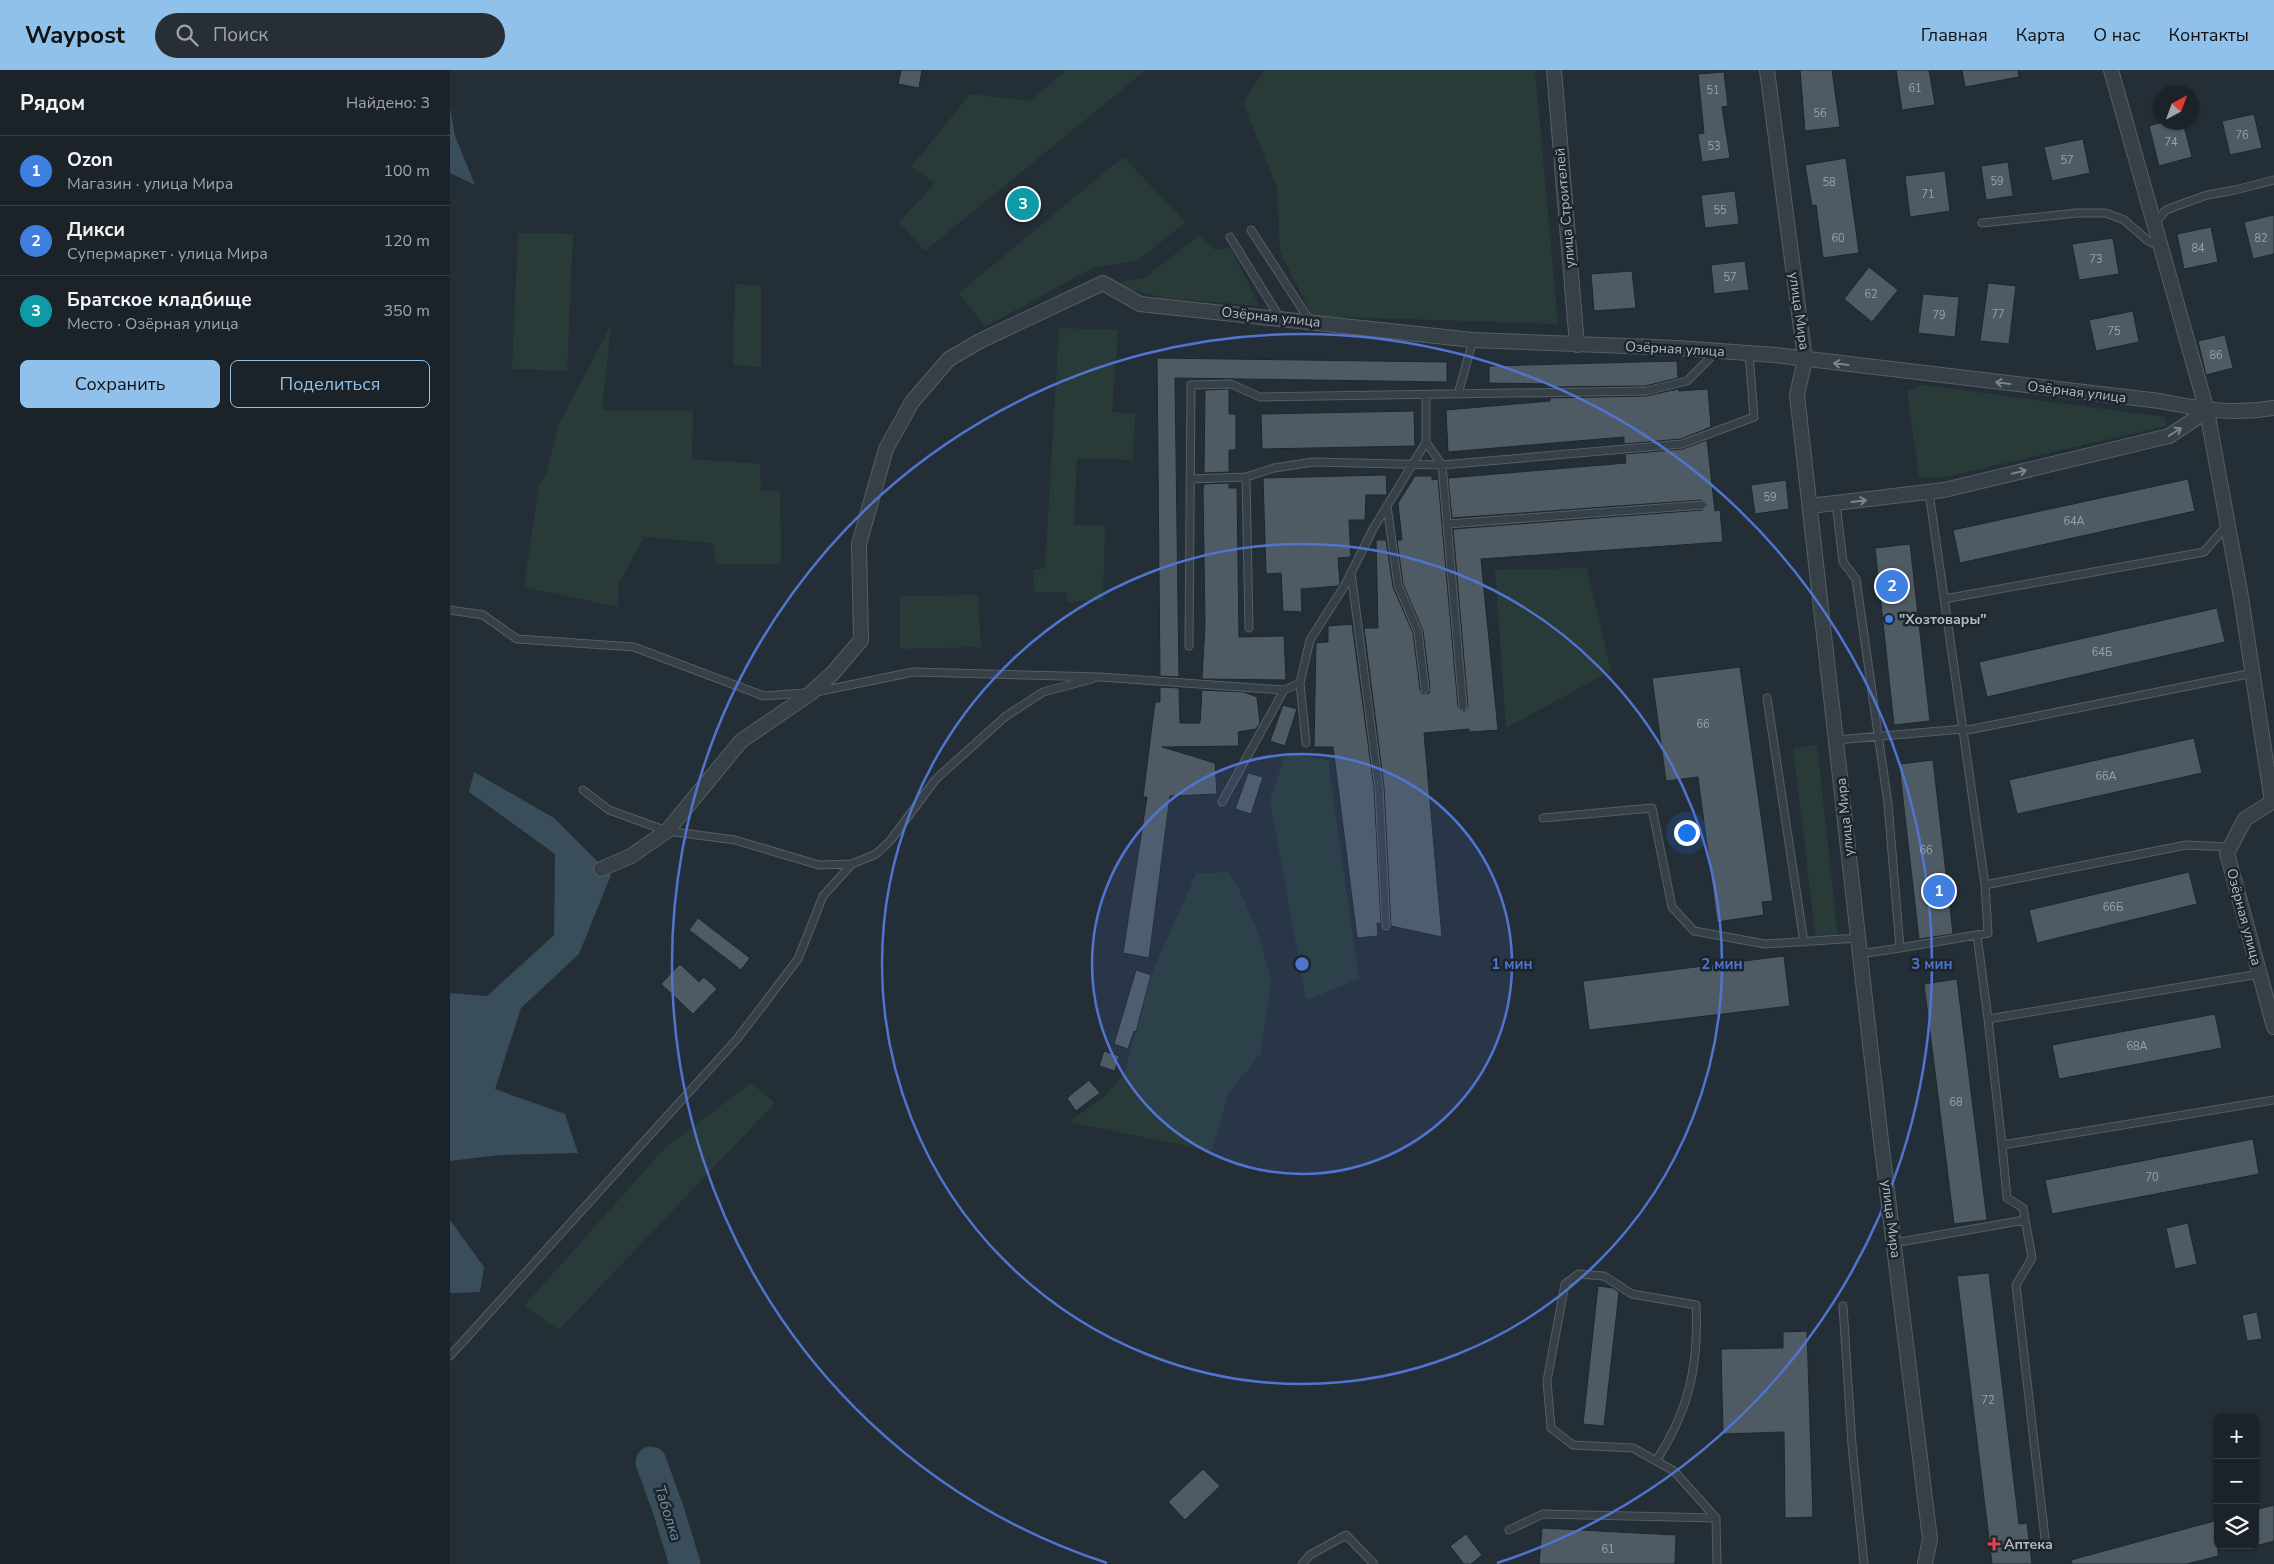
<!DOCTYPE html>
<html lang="ru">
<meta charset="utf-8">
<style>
body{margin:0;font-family:"Nunito Sans",sans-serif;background:#282f34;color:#f1f3f6}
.controls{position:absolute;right:15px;bottom:15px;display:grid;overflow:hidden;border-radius:8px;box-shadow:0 1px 4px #0004}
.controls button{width:45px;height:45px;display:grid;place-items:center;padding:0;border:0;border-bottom:1px solid #393f45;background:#1b2228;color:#f1f3f6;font:25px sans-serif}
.compass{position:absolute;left:1704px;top:15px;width:45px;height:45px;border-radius:50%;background:#1b2228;box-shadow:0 1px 4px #0004;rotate:41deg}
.you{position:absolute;left:1236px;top:762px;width:18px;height:18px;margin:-12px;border:4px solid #fff;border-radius:50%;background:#1a73e8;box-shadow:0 0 0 8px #1a73e833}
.badge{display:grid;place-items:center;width:32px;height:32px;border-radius:50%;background:#8fc1ea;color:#fff;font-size:16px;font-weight:700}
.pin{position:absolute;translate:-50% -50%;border:2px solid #fff;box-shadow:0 1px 5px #0006}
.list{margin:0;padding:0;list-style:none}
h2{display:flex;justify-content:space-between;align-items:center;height:65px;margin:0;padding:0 20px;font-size:21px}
h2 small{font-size:16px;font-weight:400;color:#a0a4a8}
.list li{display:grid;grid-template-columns:32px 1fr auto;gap:15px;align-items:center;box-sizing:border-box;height:70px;padding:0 20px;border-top:1px solid #393f45}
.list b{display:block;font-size:19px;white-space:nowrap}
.list p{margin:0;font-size:16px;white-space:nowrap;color:#a0a4a8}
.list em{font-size:16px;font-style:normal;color:#a0a4a8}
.actions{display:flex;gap:10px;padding:15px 20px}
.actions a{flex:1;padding:11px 0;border:1px solid #8fc1ea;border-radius:8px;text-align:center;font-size:18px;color:#8fc1ea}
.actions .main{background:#8fc1ea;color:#111}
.icon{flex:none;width:28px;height:28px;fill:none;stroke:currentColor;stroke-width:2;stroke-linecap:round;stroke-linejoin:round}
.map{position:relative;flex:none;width:1824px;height:1494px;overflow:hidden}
header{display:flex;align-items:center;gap:30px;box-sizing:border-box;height:70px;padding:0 25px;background:#8fc1ea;color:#111}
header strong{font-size:24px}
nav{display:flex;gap:28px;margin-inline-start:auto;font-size:18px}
.search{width:350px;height:45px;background:#282f34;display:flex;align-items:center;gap:12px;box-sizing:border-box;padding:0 18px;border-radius:28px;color:#a0a4a8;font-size:19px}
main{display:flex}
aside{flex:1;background:#1b2228}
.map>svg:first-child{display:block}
.green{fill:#283b38}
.water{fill:#394d5b}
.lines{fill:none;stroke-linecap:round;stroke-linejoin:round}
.river{stroke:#394d5b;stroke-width:31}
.building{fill:#4f5b64;stroke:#1e272d}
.lane-casing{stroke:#555e64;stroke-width:9}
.street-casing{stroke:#555e64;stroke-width:16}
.lane{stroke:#374047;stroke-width:7}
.street{stroke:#374047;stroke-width:14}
.oneway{stroke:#7b848b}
.ring{fill:none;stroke:#5174d1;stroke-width:2.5}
.shop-dot{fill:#3f7fe0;stroke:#1c252b;stroke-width:2}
.health-dot{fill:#e0444e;stroke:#1c252b;stroke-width:2}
.labels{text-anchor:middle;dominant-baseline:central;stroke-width:5;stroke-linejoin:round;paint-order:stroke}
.number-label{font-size:11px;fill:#99a3ab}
.street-label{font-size:14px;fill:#b2bbc3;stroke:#1c252b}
.poi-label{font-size:14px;font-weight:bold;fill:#b2bbc3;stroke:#1c252b;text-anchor:start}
.water-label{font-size:15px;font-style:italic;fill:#7691a3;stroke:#1c252b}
.centre{fill:#5174d1;stroke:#1c252b;stroke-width:2.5}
.ring-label{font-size:15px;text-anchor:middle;font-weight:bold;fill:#5174d1;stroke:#1c252b;stroke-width:5;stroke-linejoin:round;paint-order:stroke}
</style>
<header>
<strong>Waypost</strong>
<div class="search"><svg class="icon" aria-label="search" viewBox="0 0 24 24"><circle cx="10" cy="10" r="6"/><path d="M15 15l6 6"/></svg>Поиск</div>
<nav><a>Главная</a><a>Карта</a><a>О нас</a><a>Контакты</a></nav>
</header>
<main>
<aside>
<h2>Рядом<small>Найдено: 3</small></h2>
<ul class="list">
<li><span class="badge" style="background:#3f7fe0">1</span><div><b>Ozon</b><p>Магазин · улица Мира</p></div><em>100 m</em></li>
<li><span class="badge" style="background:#3f7fe0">2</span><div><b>Дикси</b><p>Супермаркет · улица Мира</p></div><em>120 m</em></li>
<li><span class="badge" style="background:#0f9aa8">3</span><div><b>Братское кладбище</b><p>Место · Озёрная улица</p></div><em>350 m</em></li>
</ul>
<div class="actions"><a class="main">Сохранить</a><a>Поделиться</a></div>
</aside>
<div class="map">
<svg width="1824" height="1494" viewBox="0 0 1824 1494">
<rect width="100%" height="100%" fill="#242e36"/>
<path class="green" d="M616,0H696L475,181L449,152L485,113L461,97L520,24L580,31Z
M814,0H1085L1108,254L862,246L830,182L827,118L793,33Z
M673,87L736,152L687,191L642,198L535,257L509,223Z
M68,163L123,164L117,301L62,299Z
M750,165L765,180L780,177L809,236L714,228L659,214L694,208Z
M285,214L311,216V297L283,295Z
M161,255L152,340L243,341L242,389L310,394L311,421H330L331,494H266L263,473L194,467L168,515V537L74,517L89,414L96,405L108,356Z
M609,258L668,260L662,342L685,344L683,390L627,388L624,455L655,456L653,530L618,532L616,522H584L583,500L595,498Z
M1474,315L1714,347L1716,356L1495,407H1469L1457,321Z
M1137,498L1161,601L1056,658L1045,500Z
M528,525L531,577L450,579V526Z
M1367,675L1388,868L1366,870L1343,678Z
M836,683L878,690L909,909L856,930L820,730Z
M778,802L787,815L808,862L821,910L811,983L778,1024L762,1081L619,1052L656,1025L674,1004L701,905L746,804Z
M301,1013L325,1033L109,1260L74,1236L215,1078Z"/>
<path class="water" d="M0,37L5,66L25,115L0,103Z
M24,702L104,748L161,805L129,884L71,938L45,1019L115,1044L128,1083L50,1085L0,1091V923L37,926L104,865L105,784L19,722Z
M0,1150L34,1197L30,1222L0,1223Z
M228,1422L248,1494H221L205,1428Z"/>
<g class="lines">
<path class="river" d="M201,1392L218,1439L235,1494"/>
</g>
<path class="building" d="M451,0H472L469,18L448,14Z
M1350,0H1382L1390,57L1355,61Z
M1446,0H1479L1485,35L1452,40Z
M1512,0H1568L1569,7L1515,17Z
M1274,2L1278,36L1272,37L1280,88L1252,92L1248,64L1254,63L1248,4Z
M1804,44L1812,78L1780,85L1772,51Z
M1713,52H1733L1742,87L1709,96L1699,56Z
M1633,69L1640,103L1602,111L1594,77Z
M1396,88L1409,183L1373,188L1366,135L1362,136L1355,95Z
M1558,92L1563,126L1536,130L1531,96Z
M1495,101L1500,141L1460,147L1455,106Z
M1285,121L1289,154L1255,158L1251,125Z
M1824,145V184L1803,189L1794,152Z
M1761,157L1768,192L1734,199L1727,164Z
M1663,168L1669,204L1629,210L1622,174Z
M1295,191L1299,220L1264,224L1261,195Z
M1419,197L1448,220L1422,252L1394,229Z
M1182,201L1186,238L1144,241L1141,204Z
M1538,213L1566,216L1559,274L1530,271Z
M1473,224L1509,227L1505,267L1468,263Z
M1683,241L1689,272L1646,281L1639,250Z
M1775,265L1783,298L1756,305L1748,271Z
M707,288L997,292V312L725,308L729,607L710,606Z
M1227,291L1228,308L1195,316L1100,317V314L1039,313V296Z
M779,319V344H786V380H779V402L754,403L755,320Z
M1228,319L1229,321L1258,319L1261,357L1231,369L1174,374V367L998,382L996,340L1100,331V328L1196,326Z
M964,341L965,376L812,379L811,344Z
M1257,370L1265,441L1270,440L1273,472L1031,489L1048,660L1019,662V659L974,663L992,867L941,856L934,717L914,558H928L926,470H936L943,517L963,563L970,620L973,624L979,623L980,618L973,561L953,514L947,470H952L948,433L965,406H982V410L988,409L1008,637L1014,642L1018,637L1003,459L1252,440L1257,435L1252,430L1002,448L998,408L1176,393L1175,384L1233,379Z
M936,405L937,425H916L915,450H899L901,487L888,488L890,513L888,516L851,519L852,542L833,541L831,503L816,504L813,408Z
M1738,409L1745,441L1510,493L1503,460Z
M1336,410L1339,439L1305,444L1301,415Z
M779,413V418H787L789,567L834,566L836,610L752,609L755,555L753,419L754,414Z
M1460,474L1480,651L1444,655L1425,478Z
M1767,538L1775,572L1537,627L1529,592Z
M902,554L924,718L931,854L927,853L928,866L907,868L883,677H864L866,573L878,572V556Z
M1290,597L1323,831L1312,832L1314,845L1267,852L1248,707L1216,711L1202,608Z
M710,617L729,618L730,653H750L752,620L794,622L807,627L810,653L806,659L788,662L789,676L712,677L765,693L767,724L720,726L699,888L673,883L697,727H693L705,632H710Z
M833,635L847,639L835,676L820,671Z
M1744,668L1752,703L1567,744L1559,710Z
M1483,690L1503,864L1469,869L1449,694Z
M798,703L813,707L801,744L785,739Z
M1739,802L1747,834L1587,873L1579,840Z
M248,848L300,888L291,900L239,860Z
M1334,886L1340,936L1139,960L1133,911Z
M230,894L249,912L254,907L267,919L243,944L211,914Z
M686,900L701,905L686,962L684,961L678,979L664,974Z
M1507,909L1537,1150L1504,1154L1474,914Z
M1765,944L1772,978L1609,1009L1602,975Z
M654,981L669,986L665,1001L649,996Z
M639,1010L650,1023L626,1041L617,1028Z
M1803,1069L1809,1104L1602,1144L1595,1110Z
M1738,1153L1747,1194L1725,1199L1716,1158Z
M1539,1203L1569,1454L1577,1453L1582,1494H1542L1507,1206Z
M1148,1216L1163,1218L1169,1222L1154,1356L1133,1354Z
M1807,1242L1812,1269L1797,1271L1792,1245Z
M1357,1261L1363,1447L1335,1448L1334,1362L1273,1364L1271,1279L1333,1278V1262Z
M753,1399L770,1416L735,1450L718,1432Z
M1824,1435V1471L1805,1476V1440Z
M1768,1450V1486L1737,1494H1622L1621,1490Z
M1092,1458L1226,1465L1225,1494H1089Z
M1016,1464L1032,1485L1021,1494H1014L1000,1476Z"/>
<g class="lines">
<defs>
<path id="lane" d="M1532,153L1627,143H1656L1674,150L1697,170L1710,177
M1705,153L1716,140L1732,134L1757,125L1785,120L1824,110
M801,160L860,251
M780,167L830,248
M1008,324L1023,270
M976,325V372L992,395L1013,637
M796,407L799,558
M740,409L796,407L824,398L863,392L992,395L1232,374L1304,347L1299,284
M1386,433L1393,492L1406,509L1438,734L1450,878L1410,884
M937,436L948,515L968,562L975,619
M997,454L1252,435
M901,502L929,718L936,856
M1494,529L1754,482L1777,455
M0,540L33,545L67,569L184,577L314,626L355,623
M739,576L741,315L781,314L810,327L1196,321L1237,311L1267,281
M850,613L856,673
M366,622L463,602L650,607L834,620L850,613L860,570L895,515L923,459L976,372
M1317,628L1354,872
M1513,661L1803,603
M1386,670L1513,659
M133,720L159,740L217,761L285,770L369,795L402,794L426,784L440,771L486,709L556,646L593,622L642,609
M772,732L834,620
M1093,748L1202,738L1222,837L1244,861L1315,874L1408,868
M1535,815L1736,775L1780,777
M1527,865L1538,949L1809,904
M1450,878L1538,863L1535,815L1479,422
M1538,949L1552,1075L1824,1030
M1552,1075L1557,1128L1573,1138L1582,1188L1566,1215L1596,1477
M1444,1173L1575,1150
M1393,1236L1402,1375L1414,1494
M0,1286L287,969L348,889L373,826L402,794
M1206,1391C1239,1341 1249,1295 1246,1235L1182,1224L1154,1206L1129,1204L1115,1214L1097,1311L1101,1358L1123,1375L1183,1378L1224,1401L1266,1448
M1059,1460L1093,1444L1266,1448L1267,1494
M852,1494L860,1485L896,1465L924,1494"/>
<path id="street" d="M1104,0L1127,275
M1317,0L1355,289L1347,325L1431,1071L1480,1469L1475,1494
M1661,0L1757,341L1791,527L1822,732L1795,749L1777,783L1824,957
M1360,436L1494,420L1719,366L1757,341
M151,799L181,786L217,761L291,671L361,623L383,603L411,570L409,474L436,379L462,332L499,289L530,271L653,213L690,234L1023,270L1228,278L1325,285L1710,331C1749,339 1784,345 1824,338"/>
</defs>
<use href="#lane" class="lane-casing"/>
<use href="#street" class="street-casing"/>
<use href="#lane" class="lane"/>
<use href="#street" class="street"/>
</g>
<defs><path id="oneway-shaft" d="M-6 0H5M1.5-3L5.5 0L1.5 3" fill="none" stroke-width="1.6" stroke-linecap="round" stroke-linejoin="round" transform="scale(1.25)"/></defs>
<g class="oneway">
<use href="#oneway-shaft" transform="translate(1391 294) rotate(-173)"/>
<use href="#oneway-shaft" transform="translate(1553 313) rotate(-173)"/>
<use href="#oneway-shaft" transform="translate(1725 362) rotate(-32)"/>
<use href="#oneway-shaft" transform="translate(1569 402) rotate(-13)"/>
<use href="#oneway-shaft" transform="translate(1409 431) rotate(-7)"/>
</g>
<circle cx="852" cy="894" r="210" fill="#5174d1" fill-opacity=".12"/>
<g class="ring">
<circle cx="852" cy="894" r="210"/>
<circle cx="852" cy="894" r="420"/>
<path d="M657 1493A630 630 0 1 1 1047 1493"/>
</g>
<circle class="shop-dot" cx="1439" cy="549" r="5"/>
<path class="health-dot" d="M1541.5 1466.5h5v5h5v5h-5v5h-5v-5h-5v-5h5z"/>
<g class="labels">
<g class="number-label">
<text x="1465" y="18">61</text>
<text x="1263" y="20">51</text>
<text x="1370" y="43">56</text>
<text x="1792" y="65">76</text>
<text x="1721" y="72">74</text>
<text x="1264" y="76">53</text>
<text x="1617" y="90">57</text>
<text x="1547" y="111">59</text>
<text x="1379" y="112">58</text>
<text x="1478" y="124">71</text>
<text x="1270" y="140">55</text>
<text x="1388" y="168">60</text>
<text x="1811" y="168">82</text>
<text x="1748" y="178">84</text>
<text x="1646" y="189">73</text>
<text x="1280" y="207">57</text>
<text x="1421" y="224">62</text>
<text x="1548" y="244">77</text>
<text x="1489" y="245">79</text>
<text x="1664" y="261">75</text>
<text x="1766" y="285">86</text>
<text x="1320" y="427">59</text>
<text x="1624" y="451">64А</text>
<text x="1652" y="582">64Б</text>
<text x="1253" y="654">66</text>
<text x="1656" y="706">66А</text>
<text x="1476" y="780">66</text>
<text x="1663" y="837">66Б</text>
<text x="1687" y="976">68А</text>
<text x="1506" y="1032">68</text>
<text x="1702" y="1107">70</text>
<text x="1538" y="1330">72</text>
<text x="1158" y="1479">61</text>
</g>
<g class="street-label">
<text transform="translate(1115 138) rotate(-95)">улица Строителей</text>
<text transform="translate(1349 241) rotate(82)">улица Мира</text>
<text transform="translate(821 247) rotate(6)">Озёрная улица</text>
<text transform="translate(1225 279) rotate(3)">Озёрная улица</text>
<text transform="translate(1627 322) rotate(7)">Озёрная улица</text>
<text transform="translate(1395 747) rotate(-96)">улица Мира</text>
<text transform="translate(1794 847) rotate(75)">Озёрная улица</text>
<text transform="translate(1441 1149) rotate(83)">улица Мира</text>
</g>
<g class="poi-label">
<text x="1449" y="549">"Хозтовары"</text>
<text x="1554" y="1474">Аптека</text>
</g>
<g class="water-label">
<text transform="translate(218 1443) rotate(72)">Таболка</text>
</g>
</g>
<circle cx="852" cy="894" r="8" class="centre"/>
<g class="ring-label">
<text x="1062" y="899">1 мин</text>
<text x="1272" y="899">2 мин</text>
<text x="1482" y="899">3 мин</text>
</g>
</svg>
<div class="controls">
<button>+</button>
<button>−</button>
<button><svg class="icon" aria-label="layers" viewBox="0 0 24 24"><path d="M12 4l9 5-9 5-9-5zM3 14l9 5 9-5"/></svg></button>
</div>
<svg class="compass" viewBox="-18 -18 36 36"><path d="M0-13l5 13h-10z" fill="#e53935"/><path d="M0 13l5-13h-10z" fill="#a0a4a8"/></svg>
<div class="you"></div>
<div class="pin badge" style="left:1489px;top:821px;background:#3f7fe0">1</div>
<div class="pin badge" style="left:1442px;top:516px;background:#3f7fe0">2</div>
<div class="pin badge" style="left:573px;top:134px;background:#0f9aa8">3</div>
</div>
</main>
